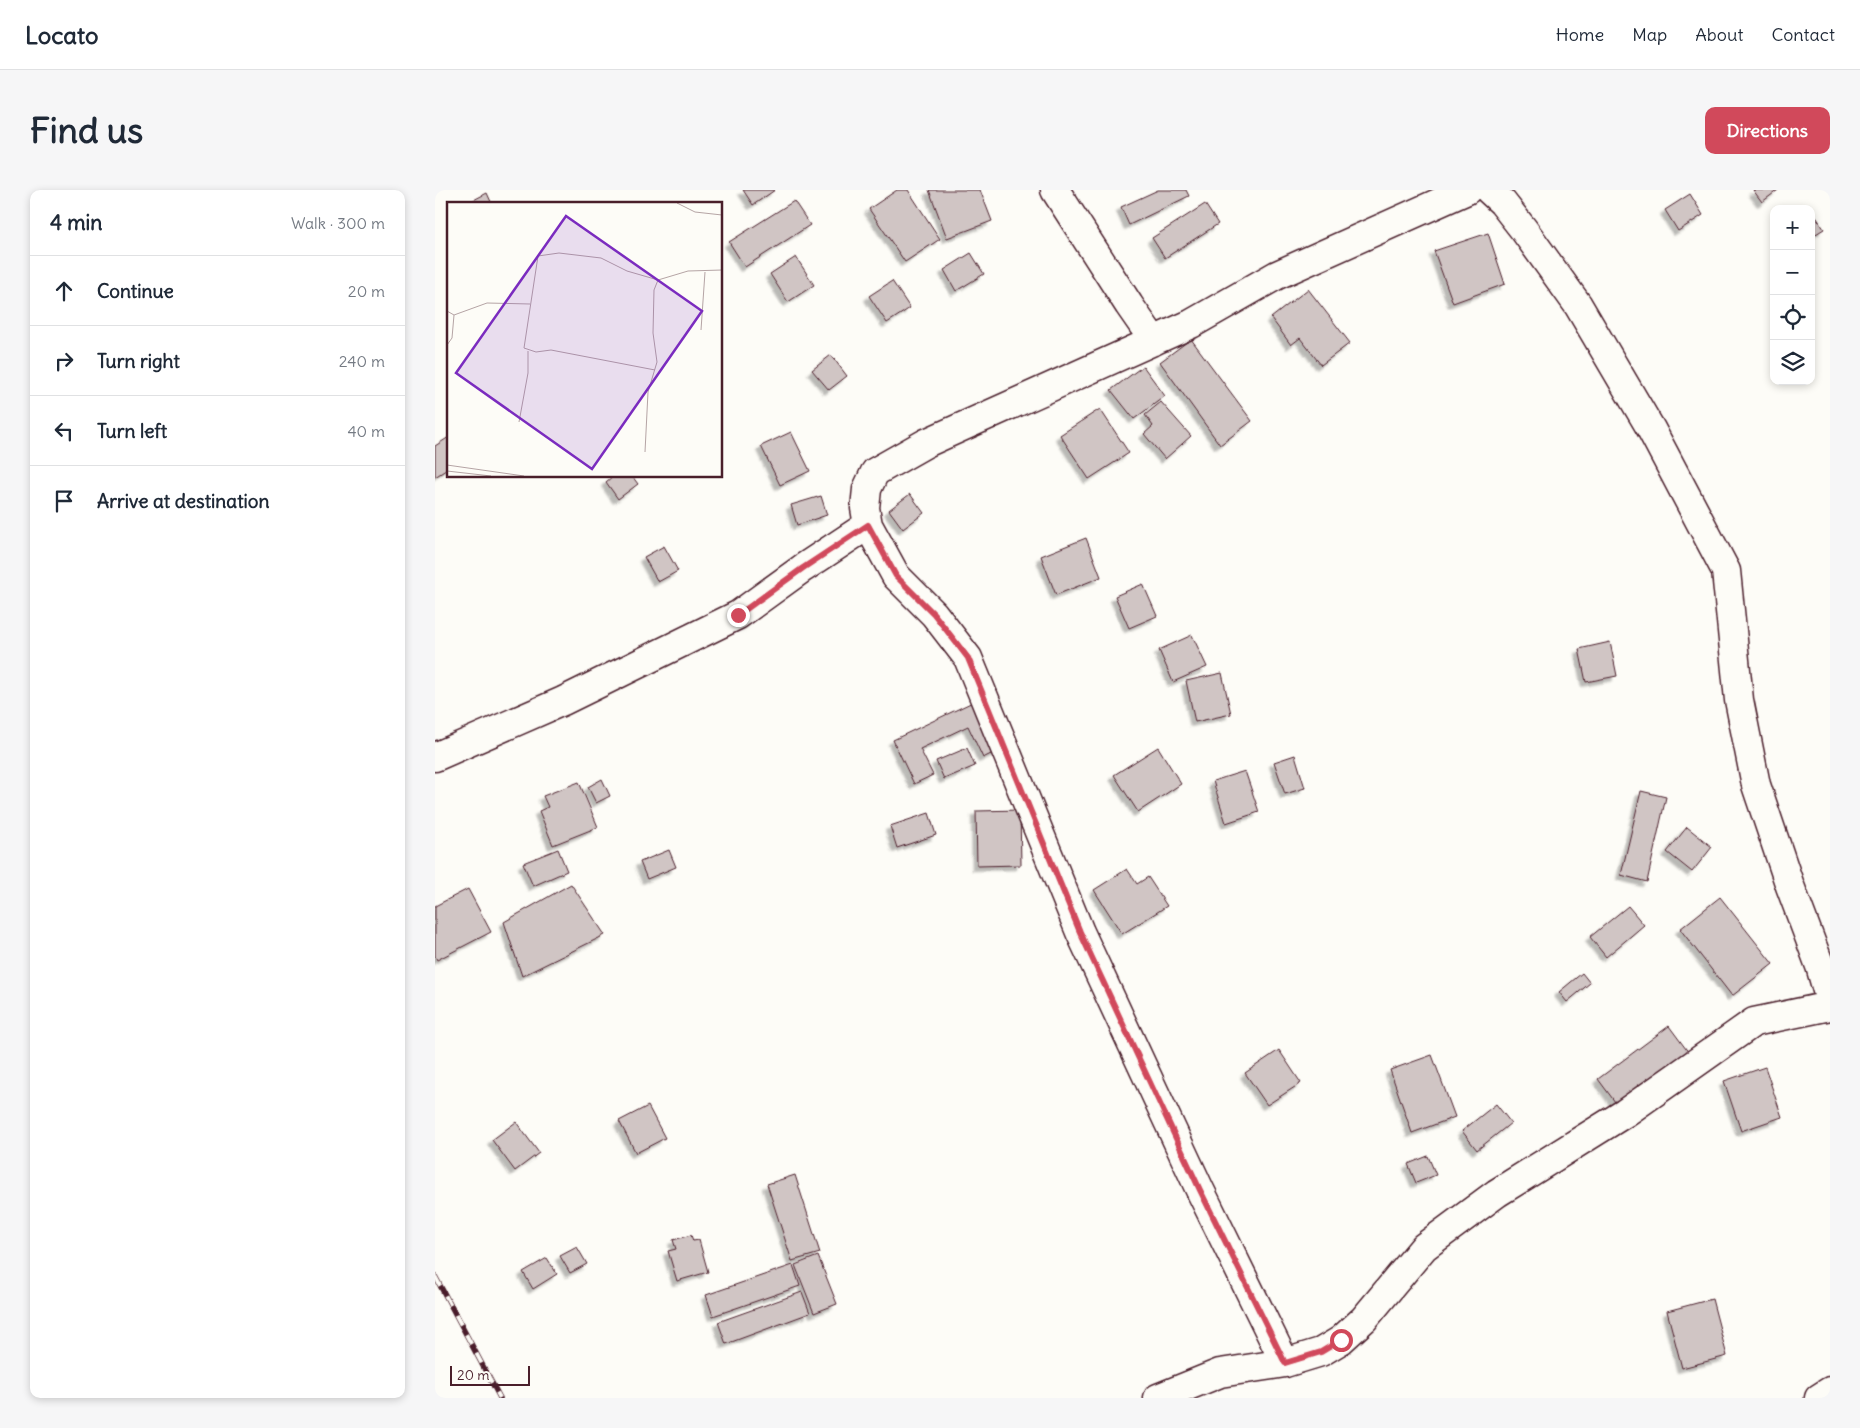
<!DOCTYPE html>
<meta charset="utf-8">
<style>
body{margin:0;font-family:Delius,sans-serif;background:#f6f6f7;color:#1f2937}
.controls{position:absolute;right:15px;top:15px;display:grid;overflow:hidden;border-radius:10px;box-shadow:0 2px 8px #0003}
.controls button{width:45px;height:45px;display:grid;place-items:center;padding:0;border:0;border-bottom:1px solid #e0e1e3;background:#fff;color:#1f2937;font:25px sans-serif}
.scale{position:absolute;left:15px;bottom:12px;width:80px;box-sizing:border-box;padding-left:5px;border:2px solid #4a1f2b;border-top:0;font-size:14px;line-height:18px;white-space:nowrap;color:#4a1f2b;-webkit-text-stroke:4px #fdfcf7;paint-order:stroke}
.stop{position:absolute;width:15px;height:15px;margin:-11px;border:4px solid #d1495b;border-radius:50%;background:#fff}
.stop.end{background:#d1495b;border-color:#fff;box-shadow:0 1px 5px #0008}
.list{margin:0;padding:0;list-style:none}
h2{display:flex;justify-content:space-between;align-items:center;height:65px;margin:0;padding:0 20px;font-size:21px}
h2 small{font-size:16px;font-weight:400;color:#747a83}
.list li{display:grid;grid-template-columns:32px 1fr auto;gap:15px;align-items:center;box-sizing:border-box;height:70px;padding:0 20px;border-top:1px solid #e0e1e3}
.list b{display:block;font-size:19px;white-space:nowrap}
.list em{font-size:16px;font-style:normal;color:#747a83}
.icon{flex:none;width:28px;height:28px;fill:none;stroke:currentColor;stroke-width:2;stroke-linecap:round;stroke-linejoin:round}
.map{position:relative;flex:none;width:1395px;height:1208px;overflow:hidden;border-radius:10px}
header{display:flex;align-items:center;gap:30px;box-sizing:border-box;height:70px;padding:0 25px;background:#fff;border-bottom:1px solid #e0e1e3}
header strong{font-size:24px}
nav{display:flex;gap:28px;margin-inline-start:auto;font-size:18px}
.intro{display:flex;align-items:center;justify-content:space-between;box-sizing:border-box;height:120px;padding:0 30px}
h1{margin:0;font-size:35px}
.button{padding:12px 22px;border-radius:10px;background:#d1495b;color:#fff;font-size:18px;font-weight:700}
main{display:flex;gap:30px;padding:0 30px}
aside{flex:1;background:#fff;border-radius:10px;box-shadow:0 2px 8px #0003}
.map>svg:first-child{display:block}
.building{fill:#d0c5c4;stroke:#4a1f2b;filter:url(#shadow)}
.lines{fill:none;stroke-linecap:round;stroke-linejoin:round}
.minor-casing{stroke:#4a1f2b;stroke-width:31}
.minor{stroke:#fdfcf7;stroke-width:28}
.rail-casing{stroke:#4a1f2b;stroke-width:5.5}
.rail{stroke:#fdfcf7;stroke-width:4;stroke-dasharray:11;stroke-linecap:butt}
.route{stroke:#d1495b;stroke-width:6}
.inset-road{fill:none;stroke:#b5a4a5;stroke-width:1}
.view{fill:#7b2cbf;fill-opacity:0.15;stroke:#7b2cbf;stroke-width:2.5}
.inset-edge{fill:none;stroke:#4a1f2b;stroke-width:2.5}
</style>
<header>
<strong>Locato</strong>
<nav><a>Home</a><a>Map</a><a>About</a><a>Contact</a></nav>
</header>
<div class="intro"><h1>Find us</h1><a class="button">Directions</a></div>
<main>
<aside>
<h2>4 min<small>Walk · 300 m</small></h2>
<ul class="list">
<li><svg class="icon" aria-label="ahead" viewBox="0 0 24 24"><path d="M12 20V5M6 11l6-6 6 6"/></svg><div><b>Continue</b></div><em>20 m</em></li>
<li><svg class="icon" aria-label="right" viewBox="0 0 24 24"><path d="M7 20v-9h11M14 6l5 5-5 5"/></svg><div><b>Turn right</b></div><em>240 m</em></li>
<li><svg class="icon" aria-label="left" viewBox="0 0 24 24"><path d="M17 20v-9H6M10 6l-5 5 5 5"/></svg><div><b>Turn left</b></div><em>40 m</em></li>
<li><svg class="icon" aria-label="arrive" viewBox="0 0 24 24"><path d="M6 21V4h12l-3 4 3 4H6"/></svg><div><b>Arrive at destination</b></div></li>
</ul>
</aside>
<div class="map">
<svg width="1395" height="1208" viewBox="0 0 1395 1208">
<defs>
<filter id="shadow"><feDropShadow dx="-4.5" dy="4.5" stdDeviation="1" flood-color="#0004"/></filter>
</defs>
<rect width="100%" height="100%" fill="#fdfcf7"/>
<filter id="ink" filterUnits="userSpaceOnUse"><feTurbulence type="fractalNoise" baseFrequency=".02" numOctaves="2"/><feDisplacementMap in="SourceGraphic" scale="10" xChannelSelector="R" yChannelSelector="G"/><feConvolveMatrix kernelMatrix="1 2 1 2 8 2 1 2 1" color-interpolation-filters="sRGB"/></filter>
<g filter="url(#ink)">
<path class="building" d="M308,0H340L318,15Z
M462,0H473L505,49L470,72L434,19Z
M494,0H545L557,31L512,48Z
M723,0H751L754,6L694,35L686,17Z
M1318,0H1343L1327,12Z
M52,3L57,14H31Z
M1255,4L1268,25L1243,41L1230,20Z
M359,11L375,35L310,77L294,52Z
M770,14L783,34L730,68L717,48Z
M1380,25L1389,39L1376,47V28Z
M1053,43L1070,94L1018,113L999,61Z
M536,63L549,84L521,101L509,80Z
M361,67L379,95L353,112L335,84Z
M457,91L475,118L452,133L434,106Z
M873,99L915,153L886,175L865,148L856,155L836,128Z
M756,149L817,231L785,255L725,172Z
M396,165L412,186L394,200L377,180Z
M708,176L730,206L699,229L676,200Z
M726,212L756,246L730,269L709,244L718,236L710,225Z
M665,219L694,263L654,289L625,245Z
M356,242L375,281L345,295L326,256Z
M14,247V278L0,287V256Z
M178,286H197L203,294L183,309L171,292Z
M475,304L489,323L468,339L454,320Z
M386,306L392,325L362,335L356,315Z
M651,348L666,387L621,405L606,366Z
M229,356L243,381L223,392L209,367Z
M708,394L722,426L694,438L680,406Z
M757,445L772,477L738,492L724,460Z
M1175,452L1182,486L1151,492L1144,459Z
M787,483L796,524L760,532L751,491Z
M542,510L566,559L548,568L533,536L485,559L498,585L479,594L458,550Z
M723,557L746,594L703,622L679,585Z
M532,558L540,576L509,589L501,571Z
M860,565L870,598L850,604L839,572Z
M810,581L824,622L791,633L778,591Z
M167,589L175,606L161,613L153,597Z
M144,592L163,637L118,655L104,621L113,617L108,606Z
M1206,601L1231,607L1212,692L1186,685Z
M585,620L586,675L542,676L541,621Z
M494,623L501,645L462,658L455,636Z
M1252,637L1277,657L1257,682L1232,662Z
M123,659L132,681L98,696L88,673Z
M234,660L241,677L212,689L205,672Z
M692,679L702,694L713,687L732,716L687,744L659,700Z
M136,694L170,745L87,786L69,732Z
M33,699L56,742L2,770L0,766V716Z
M1285,707L1338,774L1297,806L1245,739Z
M1193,716L1209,735L1171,767L1155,747Z
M1147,783L1155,793L1132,812L1124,802Z
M1234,836L1254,863L1183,916L1163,889Z
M844,860L866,893L832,915L810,883Z
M997,865L1020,927L977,943L955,880Z
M1330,877L1347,927L1306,941L1289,891Z
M1061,914L1076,933L1042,960L1027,941Z
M213,916L230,948L201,963L184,931Z
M81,932L104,963L80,981L57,950Z
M993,966L1001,985L981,993L973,974Z
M360,985L385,1063L357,1071L332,994Z
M256,1045L258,1051L264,1050L273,1082L242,1091L233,1061L241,1059L238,1050Z
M142,1057L152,1074L135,1083L125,1066Z
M383,1066L402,1114L379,1123L360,1075Z
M112,1068L122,1084L98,1099L88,1082Z
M358,1075L365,1096L278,1126L271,1105Z
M367,1102L375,1123L291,1154L283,1132Z
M1277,1109L1292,1166L1247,1178L1232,1121Z"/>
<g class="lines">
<defs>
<path id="minor" d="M620,0L694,115L719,151
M1054,0L1067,12L1089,40L1143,115L1216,239L1291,381L1304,510L1321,595L1355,696L1385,776L1395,811
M0,567L128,511L303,425L368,378L433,335
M850,1173L765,1000L645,742L533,468L499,424L461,386L433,335L430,318L432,299L440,282L491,253L756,134L842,85L1032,0
M723,1208L785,1183L850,1173L886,1162L906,1150L929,1129L989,1057L1062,1003L1190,923L1319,832L1395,816
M1384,1208L1395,1201"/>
</defs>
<use href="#minor" class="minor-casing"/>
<use href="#minor" class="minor"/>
<defs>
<path id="rail" d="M0,1086L65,1208"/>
</defs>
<use href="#rail" class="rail-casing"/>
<use href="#rail" class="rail"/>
</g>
</g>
<g class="lines" filter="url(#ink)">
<path class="route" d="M303,425L368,378L433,335L461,386L499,424L533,468L645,742L765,1000L850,1173L886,1162L906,1150"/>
</g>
<g transform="translate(12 12)">
<rect width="275" height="275" fill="#fdfcf7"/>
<path class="inset-road" d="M230,1L248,10L275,13M0,109L7,113L40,101L83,102M254,128L258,70M0,143L5,136L7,113M208,168L104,148L89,150L77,146L91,54L112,51L154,56L180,69L211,78L241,69L275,68M72,220L81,171V149M198,250L201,190L210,160L206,131L207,88L211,78M0,263L77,274M0,269L44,274"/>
<path class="view" d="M119,14L255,109L145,267L9,171Z"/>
<rect width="275" height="275" class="inset-edge"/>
</g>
</svg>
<div class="controls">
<button>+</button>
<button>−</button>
<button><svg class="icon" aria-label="locate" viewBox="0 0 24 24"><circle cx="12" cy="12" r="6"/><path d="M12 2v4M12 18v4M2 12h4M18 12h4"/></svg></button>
<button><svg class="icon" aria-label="layers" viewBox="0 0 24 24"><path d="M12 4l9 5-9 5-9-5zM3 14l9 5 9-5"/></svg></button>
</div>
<div class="scale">20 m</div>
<div class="stop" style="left:906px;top:1150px"></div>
<div class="stop end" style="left:303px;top:425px"></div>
</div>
</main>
